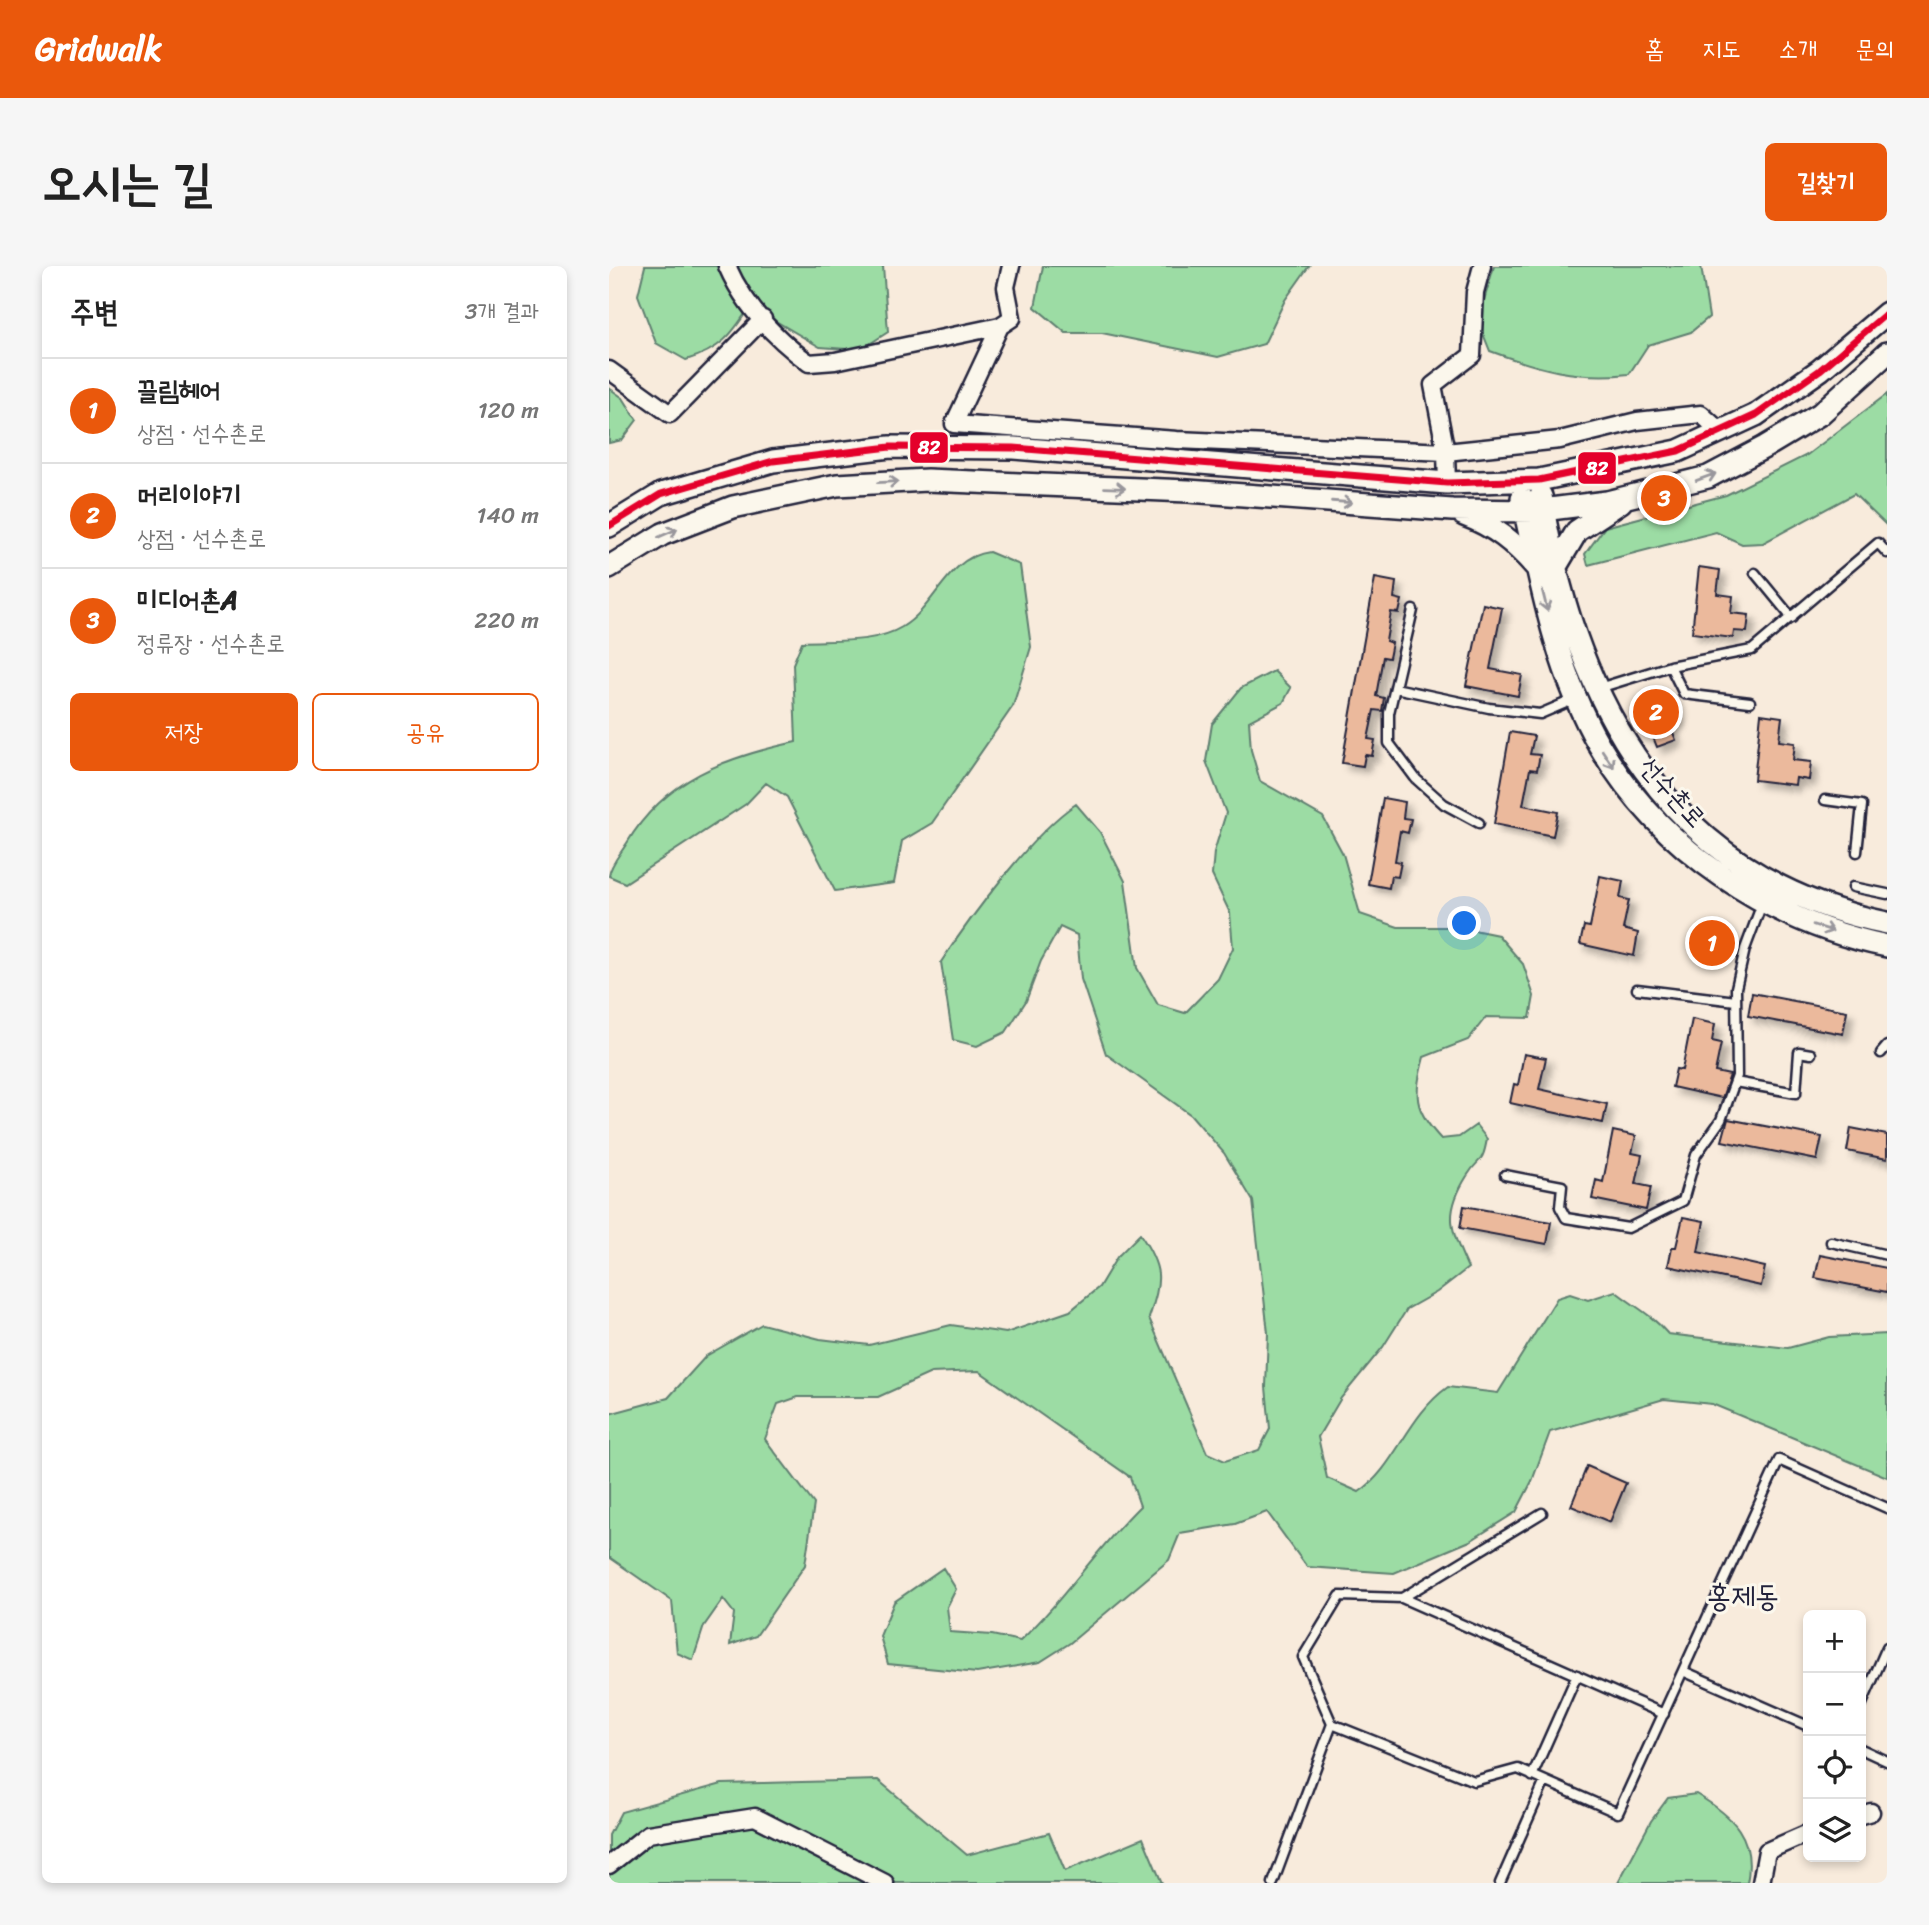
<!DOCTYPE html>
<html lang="ko">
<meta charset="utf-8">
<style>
body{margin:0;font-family:Sriracha,"Poor Story",sans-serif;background:#f6f6f6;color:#222}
.controls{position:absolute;right:21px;bottom:21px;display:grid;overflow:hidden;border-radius:10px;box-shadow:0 4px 10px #0003}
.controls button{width:63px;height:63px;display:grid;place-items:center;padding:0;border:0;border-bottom:2px solid #e0e0e0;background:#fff;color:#222;font:35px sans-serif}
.you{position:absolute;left:856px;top:658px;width:24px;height:24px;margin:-18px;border:5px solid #fff;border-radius:50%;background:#1a73e8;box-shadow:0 0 0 10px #1a73e833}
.badge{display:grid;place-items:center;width:46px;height:46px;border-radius:50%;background:#ea580c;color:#fff;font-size:23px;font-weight:700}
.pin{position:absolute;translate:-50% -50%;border:4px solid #fff;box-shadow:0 2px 7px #0006}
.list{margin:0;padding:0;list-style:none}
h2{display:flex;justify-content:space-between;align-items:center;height:91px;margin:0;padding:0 28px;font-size:30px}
h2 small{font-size:23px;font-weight:400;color:#767676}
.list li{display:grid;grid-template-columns:46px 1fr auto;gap:21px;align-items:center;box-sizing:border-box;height:105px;padding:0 28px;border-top:2px solid #e0e0e0}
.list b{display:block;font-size:26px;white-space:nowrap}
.list p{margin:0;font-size:23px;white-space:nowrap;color:#767676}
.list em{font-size:23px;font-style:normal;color:#767676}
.actions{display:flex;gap:14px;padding:21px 28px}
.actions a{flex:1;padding:16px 0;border:2px solid #ea580c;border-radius:10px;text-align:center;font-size:24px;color:#ea580c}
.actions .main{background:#ea580c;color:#fff}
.icon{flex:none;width:38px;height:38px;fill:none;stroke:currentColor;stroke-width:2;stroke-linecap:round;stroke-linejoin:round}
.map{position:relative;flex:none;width:1278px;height:1617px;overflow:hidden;border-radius:10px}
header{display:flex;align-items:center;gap:42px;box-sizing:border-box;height:98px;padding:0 35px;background:#ea580c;color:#fff}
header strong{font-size:33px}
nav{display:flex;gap:38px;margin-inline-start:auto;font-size:24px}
.intro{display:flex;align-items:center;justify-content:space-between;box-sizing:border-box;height:168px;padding:0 42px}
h1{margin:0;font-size:49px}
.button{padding:18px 32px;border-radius:10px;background:#ea580c;color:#fff;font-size:24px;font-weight:700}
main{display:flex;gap:42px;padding:0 42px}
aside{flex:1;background:#fff;border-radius:10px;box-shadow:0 4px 10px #0003}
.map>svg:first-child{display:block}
.green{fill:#9cdca4;stroke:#5f7f70;stroke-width:2}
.building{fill:#ebb99c;stroke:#22223b;stroke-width:2;filter:url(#shadow)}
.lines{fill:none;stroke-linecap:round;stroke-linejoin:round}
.lane-casing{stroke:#22223b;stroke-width:13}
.street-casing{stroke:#22223b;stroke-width:21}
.secondary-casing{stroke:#22223b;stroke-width:26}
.lane{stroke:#fbf7ec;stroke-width:8}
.street{stroke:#fbf7ec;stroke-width:16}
.secondary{stroke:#fbf7ec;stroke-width:21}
.bus-1-casing{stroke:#fbf7ec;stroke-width:12}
.bus-1{stroke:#e4002b;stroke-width:7}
.oneway{stroke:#99979c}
.labels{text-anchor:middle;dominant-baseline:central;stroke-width:6;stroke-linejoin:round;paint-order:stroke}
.street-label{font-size:26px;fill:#22223b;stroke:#fbf7ec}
.quarter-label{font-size:30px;fill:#22223b;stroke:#fbf7ec}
.line-badge{stroke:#fbf7ec;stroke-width:2.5}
.badge-label{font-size:19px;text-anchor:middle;font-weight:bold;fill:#fff}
</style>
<header>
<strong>Gridwalk</strong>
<nav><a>홈</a><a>지도</a><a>소개</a><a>문의</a></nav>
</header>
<div class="intro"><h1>오시는 길</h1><a class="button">길찾기</a></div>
<main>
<aside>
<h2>주변<small>3개 결과</small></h2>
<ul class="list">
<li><span class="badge">1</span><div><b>끌림헤어</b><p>상점 · 선수촌로</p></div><em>120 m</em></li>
<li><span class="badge">2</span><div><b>머리이야기</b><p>상점 · 선수촌로</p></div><em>140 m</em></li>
<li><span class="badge">3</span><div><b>미디어촌A</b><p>정류장 · 선수촌로</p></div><em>220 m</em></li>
</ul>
<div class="actions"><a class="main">저장</a><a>공유</a></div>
</aside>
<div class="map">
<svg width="1278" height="1617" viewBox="0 0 1278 1617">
<defs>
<filter id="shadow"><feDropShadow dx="6" dy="6" stdDeviation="3.5" flood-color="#0004"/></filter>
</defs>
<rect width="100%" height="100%" fill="#f8ebdc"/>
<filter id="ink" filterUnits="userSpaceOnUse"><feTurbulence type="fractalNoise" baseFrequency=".0143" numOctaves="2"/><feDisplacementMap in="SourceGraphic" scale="14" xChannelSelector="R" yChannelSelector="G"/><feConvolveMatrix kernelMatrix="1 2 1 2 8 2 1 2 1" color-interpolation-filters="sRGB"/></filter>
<g filter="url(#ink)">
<path class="green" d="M36,0H274L279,66L251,84L211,81L141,40C123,69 111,84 77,94L47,77L29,29Z
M434,0H700L676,34L655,78L609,91L493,67H457L426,41Z
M885,0H1092L1100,51L1082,66L1039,79L1020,108C968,114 930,103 881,85L869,55Z
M0,122L14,132L28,154L13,174L0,177Z
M1278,128V260L1245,228L1154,277L1133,278L1107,266L979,299L976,288L996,261L1117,229L1198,189Z
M380,286L411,299L422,381L404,440L323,557L293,575L285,617L226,625L178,531L157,517L137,538L16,617L0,610C1,599 12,587 18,577C56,513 117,491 187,476L184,398L193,376C224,374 265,378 293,361C327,341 338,291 380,286Z
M665,405L682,422L674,437L640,455L642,484L651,515L714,551L734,588L751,648L789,661H850L889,669L914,698L925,730L921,752L877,751L859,774L815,791C805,829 804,843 832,873L850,871L867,859L878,873C873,901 870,890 858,910C834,948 842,964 859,1002L828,1026L798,1043L774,1081L732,1132L709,1171L718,1212L750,1226C787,1201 798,1150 839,1121L889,1127L948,1032L961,1028L979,1034L1006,1025C1026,1041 1041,1047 1059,1068L1179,1082L1220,1071L1278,1068V1211L1103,1138L1055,1133L941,1166L923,1215L907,1246L861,1275L785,1307L698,1301L658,1246L626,1258L571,1267L560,1294L461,1377L431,1396L368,1407L279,1398L271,1370L285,1336L334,1302L347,1323L338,1341L341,1366L383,1369L411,1375C456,1333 488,1282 531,1240L521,1211L370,1105L322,1107L269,1131H189L169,1138L156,1173L205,1238L196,1299L147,1370L121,1379L125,1347L114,1333L95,1360L84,1394L68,1387L63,1335L0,1291V1148L59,1132L97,1090L153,1058L211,1073L260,1079L342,1059L397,1067L461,1045L490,1021L508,991L531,968C554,1002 553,1013 540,1052L598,1187L616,1195L650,1184L661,1163L657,1121L659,1067L644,935L615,887L582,849L497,788L472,713L468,669L451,661L432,695L417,735L397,766L368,780L344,774L332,696C361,652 424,566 467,538L491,566L516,615L528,702L549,739L576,747L609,713L624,682L621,647L603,609L605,586L617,547L597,495L603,458L632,422Z
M269,1514L358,1589L440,1567L456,1605L534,1572L553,1617H0V1569L12,1546L113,1518Z
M1087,1528C1124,1550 1147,1571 1138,1617H1009L1042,1555L1059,1532Z"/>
<path class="building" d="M1090,301L1111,304L1108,328L1124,330L1122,347L1140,349L1138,366L1125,365L1124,372L1083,367Z
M766,312L787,316L785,332L793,334L790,347L782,346L777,375L783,377L780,392L774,391L767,430L775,432L773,445L765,444L759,473L766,474L763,490L756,489L754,500L733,497Z
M874,338L893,342L881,403L913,409L909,430L857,420Z
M1058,426L1069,454L1060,457L1067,474L1048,481L1030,436Z
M1152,448L1173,451L1170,475L1186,477L1184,494L1202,496L1200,514L1187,512L1186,519L1145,514Z
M901,466L925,470L921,488L931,489L928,504L921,503L914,539L949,546L944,570L885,558Z
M774,532L796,536L794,552L802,553L799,567L791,565L786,595L792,596L789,611L782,610L780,622L759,618Z
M991,610L1014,615L1011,632L1020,634L1014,663L1029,667L1025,690L971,678L975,660L981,661Z
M1143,727L1238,745L1234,768L1139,750Z
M1083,753L1106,758L1103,775L1112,777L1106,806L1121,809L1113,832L1063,821L1067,803L1073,804Z
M915,788L937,792L930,823L998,838L994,857L901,837L905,818L909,819Z
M1119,853L1213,871L1208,894L1113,875Z
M1242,862L1278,869V893L1238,885Z
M1004,865L1027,870L1023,887L1033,889L1027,918L1042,921L1037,944L983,933L987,914L994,916Z
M855,940L942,956L938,978L851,962Z
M1074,951L1095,955L1089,986L1156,1001L1152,1020L1059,1000L1063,981H1067Z
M1211,989L1278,1002V1026L1206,1012Z
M978,1200L1017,1217L1001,1256L962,1240Z"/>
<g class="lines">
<defs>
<path id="lane" d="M1146,307L1183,352
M804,344L780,447V477L807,513L835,538L870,557
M1061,400L1075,428L1141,436
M786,422L880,442L931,448L966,433
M990,422L1061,400L1143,384L1269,277L1278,287
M1216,534L1253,539L1248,586
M1244,621L1278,628
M1028,723L1127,735
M1272,787L1278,780
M1126,816L1187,827L1190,786L1202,788
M896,909L953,920L951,941L957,952L1019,962L1074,935L1087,889L1112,854L1128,810L1127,722L1136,683L1154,635
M1222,976L1278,989
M793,1332L1055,1448
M1074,1405L1199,1460
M1252,1440L1278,1381
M723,1458L865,1515L909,1503L1009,1547L1170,1194L1278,1242
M1252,1483L1278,1495
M923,1510L968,1409
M664,1617L723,1458L694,1391L731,1330L793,1332L933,1247
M891,1617L936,1515"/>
<path id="street" d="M118,0C135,39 166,72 200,97L226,95L391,60L403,52L397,21L402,0
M873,0L866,26L863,89L824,119L837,186L951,174L1028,155L1092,148L1111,165
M391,60L345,158L568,174L837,186L838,217
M0,104L61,148L154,53
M1252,1549L1262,1546
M0,1599L39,1568L146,1551L276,1617
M1152,1617L1158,1585L1199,1567"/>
<path id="secondary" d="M932,230C965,434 1059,613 1278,657
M913,232C931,314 947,405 990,479C1051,584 1160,656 1278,680
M855,249C885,260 906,277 927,301
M0,260L52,228L164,195L281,181L405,182L838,217L930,214L1069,185L1147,149L1211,104L1278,47
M0,301L54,268L124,241L228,219L318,214L579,225L843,244L925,245L998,236L1099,211L1156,181L1211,148L1278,87
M946,302L968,265L1012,236"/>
</defs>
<use href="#lane" class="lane-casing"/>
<use href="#street" class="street-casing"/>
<use href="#secondary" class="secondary-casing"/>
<use href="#lane" class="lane"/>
<use href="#street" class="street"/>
<use href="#secondary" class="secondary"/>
<defs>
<path id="bus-1" d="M0,260L52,228L164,195L281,181L405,182L838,217L930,214L1069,185L1147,149L1211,104L1278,47"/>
</defs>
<use href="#bus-1" class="bus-1-casing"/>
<use href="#bus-1" class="bus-1"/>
</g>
<defs><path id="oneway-shaft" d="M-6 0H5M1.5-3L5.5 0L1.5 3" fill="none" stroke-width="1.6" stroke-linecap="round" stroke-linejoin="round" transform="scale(1.75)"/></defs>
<g class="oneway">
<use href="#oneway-shaft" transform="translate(1097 211) rotate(-20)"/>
<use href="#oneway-shaft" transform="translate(279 216) rotate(-3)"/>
<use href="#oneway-shaft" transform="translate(506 222) rotate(2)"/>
<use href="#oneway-shaft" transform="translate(733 236) rotate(4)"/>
<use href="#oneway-shaft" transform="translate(59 267) rotate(-24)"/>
<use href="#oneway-shaft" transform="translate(936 335) rotate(76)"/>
<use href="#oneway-shaft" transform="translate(999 493) rotate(57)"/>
<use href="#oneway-shaft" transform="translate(1214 662) rotate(18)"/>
</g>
</g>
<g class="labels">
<g class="street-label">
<text transform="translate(1064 526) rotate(48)">선수촌로</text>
</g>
<g class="quarter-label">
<text x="1134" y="1330">홍제동</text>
</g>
</g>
<g class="line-badge">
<rect x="300" y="165" width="40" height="33" rx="7" fill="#e4002b"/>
<rect x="968" y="185" width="40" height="34" rx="7" fill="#e4002b"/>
</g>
<g class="badge-label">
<text x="320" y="188">82</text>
<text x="988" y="209">82</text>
</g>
</svg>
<div class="controls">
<button>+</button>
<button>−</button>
<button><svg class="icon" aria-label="locate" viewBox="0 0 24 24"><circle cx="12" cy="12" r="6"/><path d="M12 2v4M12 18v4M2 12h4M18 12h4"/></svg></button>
<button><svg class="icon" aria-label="layers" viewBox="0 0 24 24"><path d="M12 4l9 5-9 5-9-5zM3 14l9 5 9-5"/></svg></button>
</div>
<div class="you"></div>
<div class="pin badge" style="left:1103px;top:677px">1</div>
<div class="pin badge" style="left:1047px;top:446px">2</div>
<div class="pin badge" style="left:1055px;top:232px">3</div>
</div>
</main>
